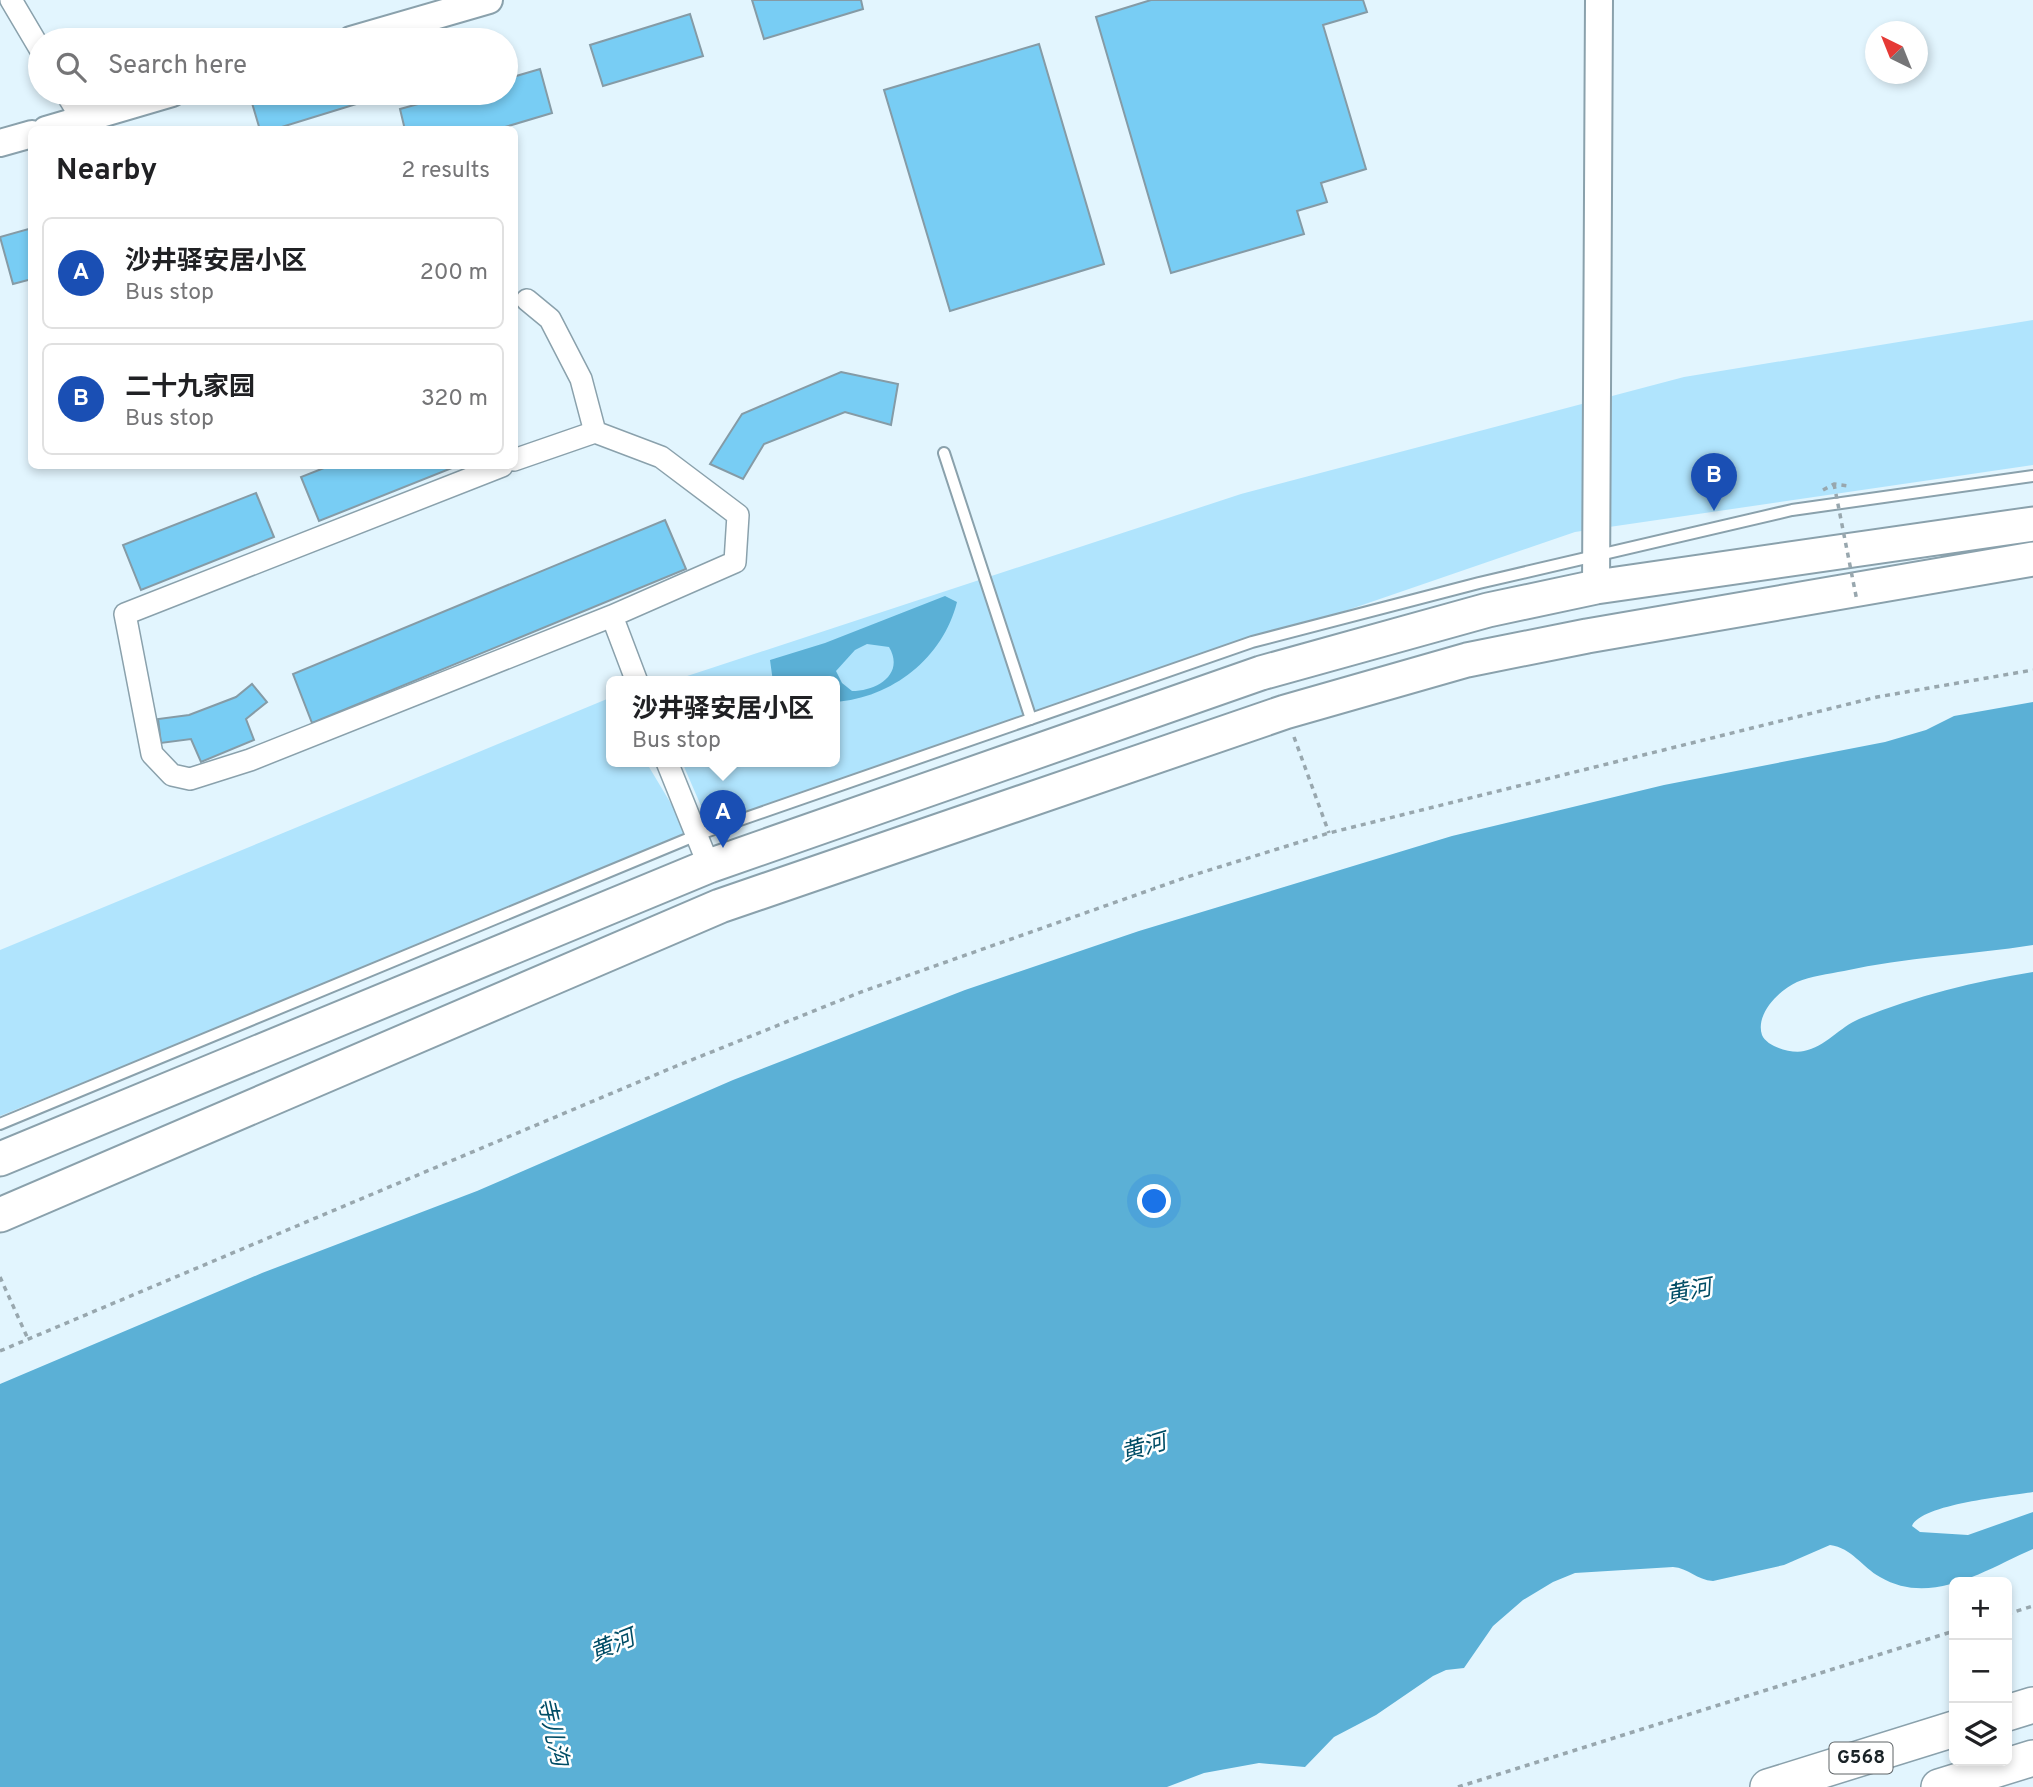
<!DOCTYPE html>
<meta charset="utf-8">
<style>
body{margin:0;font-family:Overpass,"Noto Sans SC",sans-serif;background:#f6f6f6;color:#202124}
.controls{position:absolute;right:21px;bottom:21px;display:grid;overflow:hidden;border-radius:10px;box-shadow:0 4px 10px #0003}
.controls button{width:63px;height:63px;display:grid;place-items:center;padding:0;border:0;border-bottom:2px solid #e0e0e0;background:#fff;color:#202124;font:35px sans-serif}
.compass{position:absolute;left:1865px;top:21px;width:63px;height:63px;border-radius:50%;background:#fff;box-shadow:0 4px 10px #0003;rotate:317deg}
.you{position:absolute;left:1155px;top:1202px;width:24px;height:24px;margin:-18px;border:5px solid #fff;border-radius:50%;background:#1a73e8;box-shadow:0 0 0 10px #1a73e833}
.badge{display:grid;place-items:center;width:46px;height:46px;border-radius:50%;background:#b45309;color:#fff;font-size:23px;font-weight:700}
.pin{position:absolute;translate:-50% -58px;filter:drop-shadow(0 2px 4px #0008)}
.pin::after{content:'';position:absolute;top:37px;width:24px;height:21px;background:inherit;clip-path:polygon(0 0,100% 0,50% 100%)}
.popup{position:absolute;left:606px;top:676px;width:234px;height:91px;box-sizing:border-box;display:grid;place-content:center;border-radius:10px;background:#fff;filter:drop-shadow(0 2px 5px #0005);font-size:23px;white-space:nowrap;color:#757577}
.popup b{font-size:26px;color:#202124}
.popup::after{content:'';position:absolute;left:50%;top:100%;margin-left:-14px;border:14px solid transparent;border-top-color:#fff}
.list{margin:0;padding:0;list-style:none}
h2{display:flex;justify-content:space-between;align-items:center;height:91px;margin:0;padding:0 28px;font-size:30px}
h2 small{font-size:23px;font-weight:400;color:#757577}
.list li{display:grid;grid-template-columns:46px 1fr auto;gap:21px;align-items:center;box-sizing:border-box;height:112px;margin:0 14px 14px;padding:0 14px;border:2px solid #e0e0e0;border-radius:10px}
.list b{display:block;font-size:26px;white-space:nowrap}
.list p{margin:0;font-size:23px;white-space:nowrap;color:#757577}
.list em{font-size:23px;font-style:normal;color:#757577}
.icon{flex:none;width:38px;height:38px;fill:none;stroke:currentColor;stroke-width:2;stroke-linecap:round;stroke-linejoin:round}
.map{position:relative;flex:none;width:2033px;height:1787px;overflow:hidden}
.search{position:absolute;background:#fff;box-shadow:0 4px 10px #0003;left:28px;top:28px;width:490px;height:77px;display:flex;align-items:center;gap:18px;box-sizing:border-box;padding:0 24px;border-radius:38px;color:#757577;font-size:26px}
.panel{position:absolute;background:#fff;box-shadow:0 4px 10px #0003;left:28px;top:126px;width:490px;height:343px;border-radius:10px}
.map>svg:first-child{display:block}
.green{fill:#b0e4fd}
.water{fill:#5bb0d6;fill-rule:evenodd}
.building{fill:#78cdf4;stroke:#859ba6;stroke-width:2}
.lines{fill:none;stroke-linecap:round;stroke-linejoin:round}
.service-casing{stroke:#8aa1ac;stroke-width:14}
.minor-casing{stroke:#8aa1ac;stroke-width:24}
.tertiary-casing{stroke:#8aa1ac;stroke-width:30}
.primary-casing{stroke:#8aa1ac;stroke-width:37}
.trunk-casing{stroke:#8aa1ac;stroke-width:38}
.path{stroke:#98a7ae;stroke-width:3.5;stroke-dasharray:5 5;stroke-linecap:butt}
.service{stroke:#fff;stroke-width:10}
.minor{stroke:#fff;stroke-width:21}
.tertiary{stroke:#fff;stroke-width:26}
.primary{stroke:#fff;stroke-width:33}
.trunk{stroke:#fff;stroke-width:35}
.path-bridge{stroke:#98a7ae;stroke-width:3.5;stroke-dasharray:5 5;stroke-linecap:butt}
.labels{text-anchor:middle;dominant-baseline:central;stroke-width:5;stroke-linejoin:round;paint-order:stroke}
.shield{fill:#fff;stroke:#5e6467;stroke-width:2}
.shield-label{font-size:19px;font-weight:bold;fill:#192226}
.water-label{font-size:23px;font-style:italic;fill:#004d66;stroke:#fff}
</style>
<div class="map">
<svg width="2033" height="1787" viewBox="0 0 2033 1787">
<rect width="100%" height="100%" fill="#e2f5fe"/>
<path class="green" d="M2033,320V465L1575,532L711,829L682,762H835V682H669L1241,494L1684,377Z
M607,699L611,705V762H646L691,837L0,1116V950Z"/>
<path class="water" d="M945,596L957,602C943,658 892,698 835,702V682H773L770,660L825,643ZM867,644L889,647C905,674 877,691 852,691L842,683L836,671L855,650Z
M2033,702V945C1970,955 1906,957 1844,971C1828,974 1811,976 1797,982C1779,990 1755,1014 1762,1035C1767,1047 1792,1054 1804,1051C1825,1047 1840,1027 1859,1019C1913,997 1975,981 2033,972V1492C2009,1496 1921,1504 1912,1526L1920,1532L1968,1535L2033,1512V1549C1985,1570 1931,1607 1880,1577C1862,1567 1852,1548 1830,1545L1784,1565L1713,1581C1697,1580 1688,1568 1673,1567L1575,1573L1553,1582L1523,1600L1493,1626L1464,1668L1446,1670L1433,1676L1376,1715L1334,1737L1305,1767L1259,1763L1204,1773L1167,1787H0V1384L262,1273L477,1191L733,1080L965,990L1139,931L1452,836L1664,785L1885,742L1926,730L1954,716Z"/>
<path class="building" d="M752,0H861L863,9L764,39Z
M1151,0H1363L1367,12L1323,25L1366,169L1321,183L1327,202L1297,211L1304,234L1171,273L1096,17Z
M690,14L703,56L603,86L590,45Z
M1039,44L1104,264L950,311L884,90Z
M540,69L552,113L495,130H405L400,109L458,93H506V79Z
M249,93H392L272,130H260Z
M32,228V279L13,284L0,237Z
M841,372L898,384L891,425L845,412L764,444L743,479L710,464L742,414Z
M329,466H451L452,468L319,521L301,477Z
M256,493L274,537L141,590L123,545Z
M665,520L686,569L312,723L293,674Z
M252,684L267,702L246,719L254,740L201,762L191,739L161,743L158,719L189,715L236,697Z"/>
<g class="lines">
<defs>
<path id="service" d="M944,453L1031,719
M0,1124L697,835L1252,642L1479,583L1792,510L2033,476"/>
<path id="minor" d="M11,0L40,49
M66,93L82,119
M527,300L550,319L581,379L595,432
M502,466L125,614L152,754L172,775L190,779L250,760L612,616L735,562L738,515L661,457L595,432L514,460
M612,616L637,682
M667,762L709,866"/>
<path id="tertiary" d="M351,40L489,0
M46,130L172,93
M0,143L32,134
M1596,587L1599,0"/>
<path id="primary" d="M0,1159L709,866L1261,673L1488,610L1596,587L2033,524
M0,1215L720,906L1285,712L1467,660L1587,636L2033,559"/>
<path id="trunk" d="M2007,1713L2033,1705
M1768,1787L1954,1729
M1939,1787L2033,1758"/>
</defs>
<use href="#service" class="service-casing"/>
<use href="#minor" class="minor-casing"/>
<use href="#tertiary" class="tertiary-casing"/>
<use href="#primary" class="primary-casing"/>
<use href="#trunk" class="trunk-casing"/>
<path class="path" d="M1823,490L1834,484L1849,486
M1294,737L1329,833
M0,1277L28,1339
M0,1351L674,1067L861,992L1187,877L1329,833L1877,697L2033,670
M2007,1614L2033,1606
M1458,1787L1954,1631"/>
<use href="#service" class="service"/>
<use href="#minor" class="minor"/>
<use href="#tertiary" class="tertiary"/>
<use href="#primary" class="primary"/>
<use href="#trunk" class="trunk"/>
<path class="path-bridge" d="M1834,484L1857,601"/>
</g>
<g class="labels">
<rect class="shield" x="1829.5" y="1742.5" width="63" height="31" rx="5"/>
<g class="shield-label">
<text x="1861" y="1758">G568</text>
</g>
<g class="water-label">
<text transform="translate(1689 1293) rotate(-11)">黄河</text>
<text transform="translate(1144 1449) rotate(-16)">黄河</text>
<text transform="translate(613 1647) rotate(-22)">黄河</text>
<text transform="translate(551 1732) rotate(77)">寺儿沟</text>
</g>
</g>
</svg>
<div class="controls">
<button>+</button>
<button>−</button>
<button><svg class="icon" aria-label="layers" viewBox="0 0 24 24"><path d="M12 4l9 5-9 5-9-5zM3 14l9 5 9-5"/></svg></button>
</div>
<svg class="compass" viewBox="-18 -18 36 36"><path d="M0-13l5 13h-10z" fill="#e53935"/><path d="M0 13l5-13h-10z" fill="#757577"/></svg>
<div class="you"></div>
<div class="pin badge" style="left:723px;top:848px;background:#1a4fb4">A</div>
<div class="popup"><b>沙井驿安居小区</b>Bus stop</div>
<div class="pin badge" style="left:1714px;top:511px;background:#1a4fb4">B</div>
<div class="search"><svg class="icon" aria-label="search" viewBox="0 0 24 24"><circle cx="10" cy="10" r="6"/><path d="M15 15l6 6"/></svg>Search here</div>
<section class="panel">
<h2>Nearby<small>2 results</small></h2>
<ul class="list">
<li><span class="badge" style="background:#1a4fb4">A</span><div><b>沙井驿安居小区</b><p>Bus stop</p></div><em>200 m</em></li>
<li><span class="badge" style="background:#1a4fb4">B</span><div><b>二十九家园</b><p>Bus stop</p></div><em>320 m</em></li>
</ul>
</section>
</div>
